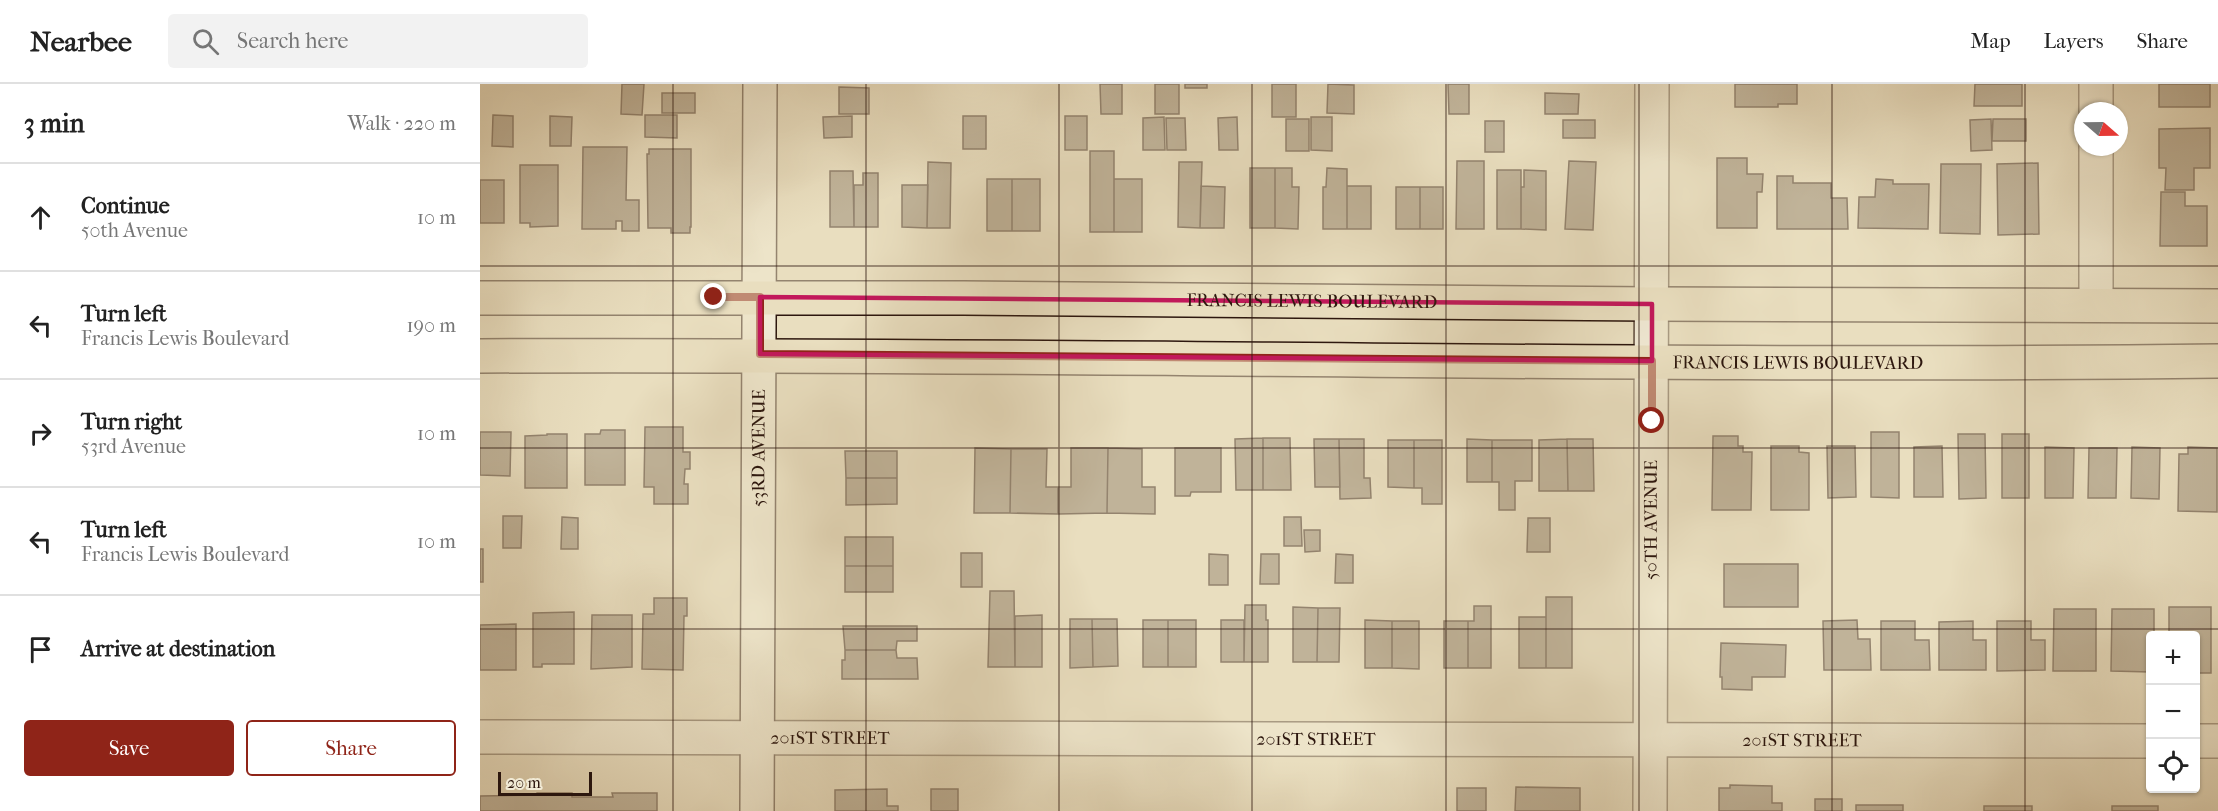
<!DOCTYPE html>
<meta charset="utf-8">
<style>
body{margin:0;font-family:"IM FELL French Canon",serif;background:#f2f2f2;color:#222}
.controls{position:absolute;right:18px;bottom:18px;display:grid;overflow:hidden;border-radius:6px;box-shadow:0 2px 4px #0004}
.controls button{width:54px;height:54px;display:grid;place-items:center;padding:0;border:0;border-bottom:2px solid #e0e0e0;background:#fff;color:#222;font:30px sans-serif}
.compass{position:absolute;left:1594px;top:18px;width:54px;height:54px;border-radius:50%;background:#fff;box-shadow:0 2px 4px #0004;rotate:110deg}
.scale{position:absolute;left:18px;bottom:15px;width:94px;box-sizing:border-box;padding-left:6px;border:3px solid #2d170e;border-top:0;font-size:16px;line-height:21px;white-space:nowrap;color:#2d170e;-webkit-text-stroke:4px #f1ead5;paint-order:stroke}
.stop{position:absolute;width:18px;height:18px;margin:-14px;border:4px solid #8f2418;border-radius:50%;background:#fff}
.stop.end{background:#8f2418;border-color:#fff;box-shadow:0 2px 6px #0008}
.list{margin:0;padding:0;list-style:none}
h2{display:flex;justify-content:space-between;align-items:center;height:78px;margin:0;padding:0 24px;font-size:26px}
h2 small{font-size:20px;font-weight:400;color:#767676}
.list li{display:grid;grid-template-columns:39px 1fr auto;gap:18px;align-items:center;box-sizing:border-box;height:108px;padding:0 24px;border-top:2px solid #e0e0e0}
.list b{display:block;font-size:22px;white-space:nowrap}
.list p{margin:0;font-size:20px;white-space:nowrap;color:#767676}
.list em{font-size:20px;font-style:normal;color:#767676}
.actions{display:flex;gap:12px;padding:18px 24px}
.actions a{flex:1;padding:14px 0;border:2px solid #8f2418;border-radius:6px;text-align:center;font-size:21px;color:#8f2418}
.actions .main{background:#8f2418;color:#fff}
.icon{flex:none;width:33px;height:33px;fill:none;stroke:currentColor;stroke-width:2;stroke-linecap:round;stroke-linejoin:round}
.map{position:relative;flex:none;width:1738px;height:727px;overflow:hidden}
header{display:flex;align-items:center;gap:36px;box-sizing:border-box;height:84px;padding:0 30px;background:#fff;border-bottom:2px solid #e0e0e0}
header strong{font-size:28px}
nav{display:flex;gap:33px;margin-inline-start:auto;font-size:21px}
.search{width:420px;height:54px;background:#f2f2f2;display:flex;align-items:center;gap:15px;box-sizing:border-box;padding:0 21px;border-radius:6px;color:#767676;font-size:22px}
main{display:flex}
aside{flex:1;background:#fff}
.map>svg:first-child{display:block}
.building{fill:#8f7e6a;stroke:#2d170e;stroke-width:1.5}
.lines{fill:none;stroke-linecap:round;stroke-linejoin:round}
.street-casing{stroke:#5c493a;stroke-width:36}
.secondary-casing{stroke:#2d170e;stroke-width:36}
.primary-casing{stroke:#2d170e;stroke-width:36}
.street{stroke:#f1ead5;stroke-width:33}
.secondary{stroke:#f1ead5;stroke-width:33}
.primary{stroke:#e9debf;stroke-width:33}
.route{stroke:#8f2418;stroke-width:8}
.marked{fill:none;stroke:#c2185b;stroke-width:4.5;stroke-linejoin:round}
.grid{fill:none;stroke:#2d170e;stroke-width:1.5;stroke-opacity:0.55}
.labels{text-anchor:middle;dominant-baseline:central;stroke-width:6;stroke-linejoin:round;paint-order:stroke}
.street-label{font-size:18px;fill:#2d170e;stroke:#f1ead5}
</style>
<header>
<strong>Nearbee</strong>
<div class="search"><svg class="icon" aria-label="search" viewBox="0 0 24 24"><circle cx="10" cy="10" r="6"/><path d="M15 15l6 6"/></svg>Search here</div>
<nav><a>Map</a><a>Layers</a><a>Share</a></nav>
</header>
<main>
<aside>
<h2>3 min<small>Walk · 220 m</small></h2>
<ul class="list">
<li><svg class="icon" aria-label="ahead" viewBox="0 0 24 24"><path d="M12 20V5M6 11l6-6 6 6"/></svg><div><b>Continue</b><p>50th Avenue</p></div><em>10 m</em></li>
<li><svg class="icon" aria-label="left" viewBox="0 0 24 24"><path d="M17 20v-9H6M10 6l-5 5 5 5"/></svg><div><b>Turn left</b><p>Francis Lewis Boulevard</p></div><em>190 m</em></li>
<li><svg class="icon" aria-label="right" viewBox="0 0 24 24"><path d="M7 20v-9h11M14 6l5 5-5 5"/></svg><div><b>Turn right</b><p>53rd Avenue</p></div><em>10 m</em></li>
<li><svg class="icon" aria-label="left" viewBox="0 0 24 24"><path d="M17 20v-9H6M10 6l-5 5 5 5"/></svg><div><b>Turn left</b><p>Francis Lewis Boulevard</p></div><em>10 m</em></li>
<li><svg class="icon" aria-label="arrive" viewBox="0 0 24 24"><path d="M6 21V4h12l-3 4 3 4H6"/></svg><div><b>Arrive at destination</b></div></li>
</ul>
<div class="actions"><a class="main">Save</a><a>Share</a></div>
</aside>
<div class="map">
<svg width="1738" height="727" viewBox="0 0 1738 727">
<rect width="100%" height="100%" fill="#e9debf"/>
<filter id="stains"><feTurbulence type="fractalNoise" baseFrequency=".00333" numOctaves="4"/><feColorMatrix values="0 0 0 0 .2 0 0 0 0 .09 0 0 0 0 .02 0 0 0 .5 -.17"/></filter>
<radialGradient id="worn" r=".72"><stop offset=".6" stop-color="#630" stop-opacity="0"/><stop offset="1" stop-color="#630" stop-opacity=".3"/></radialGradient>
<path class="building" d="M142,0H164L162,31L141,30Z
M620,0H642V30H621Z
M675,0H699V30H675Z
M705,0H727V4H705Z
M792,0H816V33H792Z
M848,0L874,1V30L847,29Z
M968,0H989V30H969Z
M1255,0H1317V20H1298V23H1255Z
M1495,0H1542V22H1494Z
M1679,0H1730V23H1679Z
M359,3L389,4V30H359Z
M182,9H215V29H182Z
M1065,9L1099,10L1098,30H1065Z
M13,31L33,32V63L12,62Z
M165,31H197V54L165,53Z
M70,32L92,33L91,62H70Z
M372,32V53L344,54L343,33Z
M483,32H506V65H483Z
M585,32H607V66H585Z
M684,33L685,66H663V34Z
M757,33L758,66H739L738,34Z
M831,33H852V67L831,66Z
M686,34H705L706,66H687Z
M806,35H829V67H806Z
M1511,35L1512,66L1491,67L1490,36Z
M1513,35H1546V57H1512Z
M1083,36H1115V54H1083Z
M1005,37H1024V68H1005Z
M1730,44V84H1714V106H1685L1686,84H1679V45Z
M103,63H147L146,116H159V147H142V137H136V145H102Z
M169,65H211V143H210V149H191V144H168L167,70H169Z
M610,67H634V148H610Z
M1237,74H1267V90H1283L1282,108H1277V144H1237Z
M977,77H1004V145H976Z
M1089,77L1116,78L1113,146L1085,145Z
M448,78L471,79L470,144H447Z
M699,78H722L720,144L698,143Z
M1558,79L1559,150L1518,151L1517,80Z
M1461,80H1501L1500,150L1460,149Z
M40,81H78V142L50,143V139H40Z
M770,84H795V144H770Z
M795,84H812V103H819L818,145L795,144Z
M847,84L867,85V145H843V103H846Z
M1017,86H1041V145H1017Z
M1044,86L1066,87V146L1041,145V103H1044Z
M350,87H373L374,143H350Z
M383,89H398V143H374V101H383Z
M1297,92H1313V99H1351V114H1367L1368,145H1297Z
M507,95H532V147H507Z
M532,95H560V147H532Z
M634,95H662V148H634Z
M1396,95L1413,96V100H1449L1448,145L1378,144L1379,113H1395Z
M0,96H24V139H0Z
M422,101H448L447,144L422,143Z
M721,102L745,103L744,144H720Z
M867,102H891V145H867Z
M916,103H940V145H916Z
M940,103H963V145H940Z
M1681,108H1705V122H1727V162H1680Z
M165,343H203V368H210V385H205L204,400H208V420H174V403H164Z
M121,346H145V401H105V350H120Z
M0,348H31L30,392L0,391Z
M1391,348H1419V414L1391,413Z
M67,350H87V404H45V352L67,351Z
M1478,350H1505L1506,414L1479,415Z
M1522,350H1549V414H1522Z
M1233,352H1258V362H1263V368H1272L1271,426H1232Z
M783,354H810L811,406H783Z
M783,354V406H756L755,355Z
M834,355H859L860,403H835Z
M859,355H884V394H890L891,414L860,415Z
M987,355L1012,356V398H987Z
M1087,355H1113L1114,407H1088Z
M1087,355L1088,407H1059V356Z
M908,356H934V404L908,403Z
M934,356H962V420H942V404H934Z
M1012,356H1052V397H1035V426H1019V398H1012Z
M1291,362H1319V368L1329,369V426H1291Z
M1347,362H1375L1376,413L1348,414Z
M1462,362L1463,413H1434V363Z
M1565,363L1594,364L1593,414H1565Z
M1652,363L1680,364L1679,415L1651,414Z
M1708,363L1737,364V428L1698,427L1699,370H1708Z
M495,364L531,365L530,429H494Z
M591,364H628L627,429L578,430V403H591Z
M628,364L662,365V403H675V430L627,429Z
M695,364H741V408H711L710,412H695Z
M1609,364H1637L1636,414H1608Z
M531,365H567L566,403H578V430L530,429Z
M365,367H417V394H366Z
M366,394H417V420L366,421Z
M23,432H42L41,464H23Z
M82,433L98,434V465H81Z
M804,433H821L822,462H804Z
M1048,434H1070V468H1047Z
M824,446H840V467L825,468Z
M365,453H413V482H365Z
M0,465H3V498H0Z
M481,469H502V503H481Z
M729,470L748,471V501H729Z
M781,470H799V500H780Z
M856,470L873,471V499H855Z
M1244,480H1318V523H1244Z
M365,482H413V508H365Z
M510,507H534L535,583H508Z
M1066,513H1092V584H1066Z
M174,514H207V532H204L203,586L162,585L163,530H174Z
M765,521H786V536H788V578H764Z
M994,522H1011V584H988V537H994Z
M813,523L838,524L837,578H813Z
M1689,523H1731V589H1717V597H1716V552H1689Z
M838,524H860L859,578H837Z
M1574,525H1616V587H1573Z
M1632,525H1674V552H1670V588L1631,587Z
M94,528V580H62V583H53V529Z
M112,531H152V583L111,585Z
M562,531V583H535V532Z
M1039,533H1066V584H1039Z
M590,535H612L613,583L590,584Z
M612,535H637L638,582L613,583Z
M663,536H688V583H663Z
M688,536H716V583H688Z
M741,536H764V578H741Z
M885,536L912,537V584H885Z
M1377,536L1378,555H1390L1391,586H1344L1343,537Z
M912,537H939V585L912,584Z
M964,537H988V584H964Z
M1401,537H1435V556H1449L1450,586H1401Z
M1493,537V556H1506V586H1459V538Z
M1517,537H1551V556H1565V586L1517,587Z
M36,540V586H0V541Z
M363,542H437V557H417L416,566H365Z
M1241,559L1306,561L1305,593H1272V606L1242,605V593H1240Z
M365,566H416L417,574H437L438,595H362V576H365Z
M1250,701L1292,702V719H1302V727H1239V704H1250Z
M1036,703L1100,704V727H1035Z
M977,704H1006V727H977Z
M407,705V722H418V727H355V706Z
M451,705H478V727H451Z
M57,709H92V713H133L132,709H177V727H0V712L56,711Z
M1335,715H1362V727H1335Z
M1376,721H1423V727H1376Z
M1504,722H1552V727H1504Z
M1632,722H1678V727H1632Z"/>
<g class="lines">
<defs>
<g id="street">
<path d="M1616,27V0"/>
<path d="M1616,63V220"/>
<path id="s1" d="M0,653L1670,657"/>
<path d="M1716,657H1738"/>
<path id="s2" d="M1170,727L1172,0"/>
</g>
<g id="secondary">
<path id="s3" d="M277,727L280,0"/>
</g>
<g id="primary">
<path id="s4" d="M0,214H483L1172,220L1738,222"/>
<path id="s5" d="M0,272C579,269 1159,284 1738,277"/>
</g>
</defs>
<use href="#street" class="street-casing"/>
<use href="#secondary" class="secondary-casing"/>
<use href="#primary" class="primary-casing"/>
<use href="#street" class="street"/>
<use href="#secondary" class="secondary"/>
<use href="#primary" class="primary"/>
</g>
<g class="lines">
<path class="route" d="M234,213H280V270L1172,277V337"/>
</g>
<path d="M0 0H1738V727H0ZM280,213L1172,220V277L280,270Z" fill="#e9debf" fill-opacity=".55" fill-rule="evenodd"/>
<path class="marked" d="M280,213L1172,220V277L280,270Z"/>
<path class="grid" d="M193,0V727M386,0V727M579,0V727M772,0V727M966,0V727M1159,0V727M1352,0V727M1545,0V727M0,182H1738M0,364H1738M0,545H1738"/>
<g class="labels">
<g class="street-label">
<text stroke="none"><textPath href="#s4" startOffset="832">FRANCIS LEWIS BOULEVARD</textPath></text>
<text stroke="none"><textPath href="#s5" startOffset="1318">FRANCIS LEWIS BOULEVARD</textPath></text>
<text stroke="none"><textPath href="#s3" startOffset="363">53RD AVENUE</textPath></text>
<text stroke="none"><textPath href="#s2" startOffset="291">50TH AVENUE</textPath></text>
<text stroke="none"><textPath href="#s1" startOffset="350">201ST STREET</textPath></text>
<text stroke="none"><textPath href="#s1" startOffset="836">201ST STREET</textPath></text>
<text stroke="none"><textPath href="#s1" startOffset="1322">201ST STREET</textPath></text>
</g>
</g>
<rect width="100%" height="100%" filter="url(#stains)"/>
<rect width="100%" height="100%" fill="url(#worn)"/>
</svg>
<div class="controls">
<button>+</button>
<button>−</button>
<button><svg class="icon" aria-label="locate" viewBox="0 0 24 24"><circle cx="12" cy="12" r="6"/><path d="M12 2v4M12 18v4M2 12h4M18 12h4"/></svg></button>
</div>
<svg class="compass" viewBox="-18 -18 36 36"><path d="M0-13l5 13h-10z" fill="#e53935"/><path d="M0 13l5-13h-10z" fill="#767676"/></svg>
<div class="scale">20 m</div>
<div class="stop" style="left:1172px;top:337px"></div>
<div class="stop end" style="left:234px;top:213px"></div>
</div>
</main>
